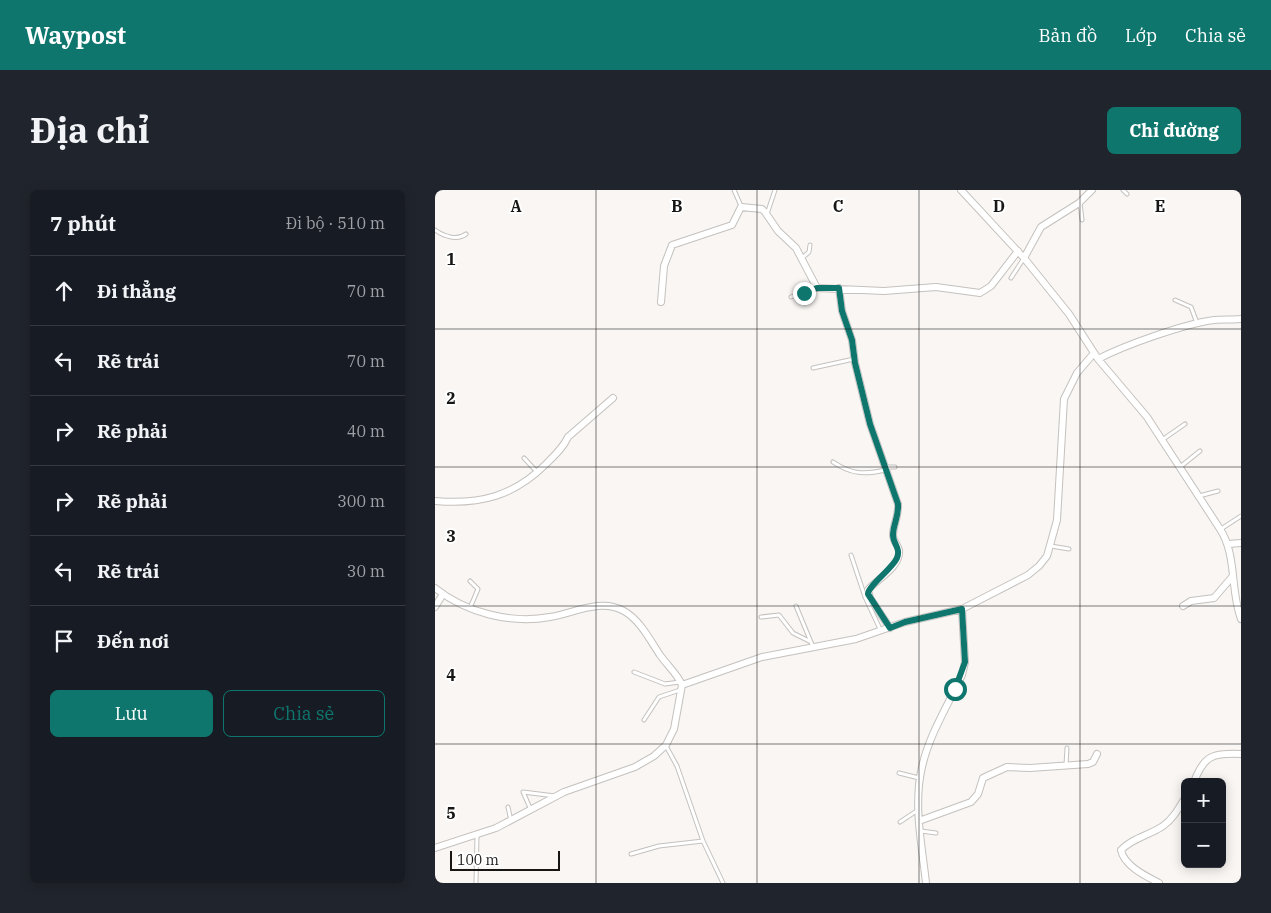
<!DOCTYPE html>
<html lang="vi">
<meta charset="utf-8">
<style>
body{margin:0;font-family:"IBM Plex Serif",serif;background:#20242c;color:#f1f3f6}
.controls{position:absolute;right:15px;bottom:15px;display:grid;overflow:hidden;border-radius:8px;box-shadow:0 2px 12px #0003}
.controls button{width:45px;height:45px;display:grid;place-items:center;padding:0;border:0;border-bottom:1px solid #363941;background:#171b24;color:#f1f3f6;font:25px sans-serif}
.scale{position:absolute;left:15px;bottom:12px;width:110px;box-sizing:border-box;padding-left:5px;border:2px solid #171615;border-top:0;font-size:14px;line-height:18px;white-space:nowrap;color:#171615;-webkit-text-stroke:4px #fff;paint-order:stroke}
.stop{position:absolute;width:15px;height:15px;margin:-11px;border:4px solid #0f766e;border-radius:50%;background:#fff}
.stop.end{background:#0f766e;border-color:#fff;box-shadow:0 1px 5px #0008}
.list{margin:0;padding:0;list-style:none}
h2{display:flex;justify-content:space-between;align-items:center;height:65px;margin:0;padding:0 20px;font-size:21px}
h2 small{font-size:16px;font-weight:400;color:#9ea1a6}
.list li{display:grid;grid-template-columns:32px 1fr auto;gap:15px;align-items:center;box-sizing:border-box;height:70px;padding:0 20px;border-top:1px solid #363941}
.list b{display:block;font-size:19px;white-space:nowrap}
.list em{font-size:16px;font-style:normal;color:#9ea1a6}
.actions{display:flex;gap:10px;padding:15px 20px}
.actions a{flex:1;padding:11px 0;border:1px solid #0f766e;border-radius:8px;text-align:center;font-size:18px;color:#0f766e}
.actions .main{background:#0f766e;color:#fff}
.icon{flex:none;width:28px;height:28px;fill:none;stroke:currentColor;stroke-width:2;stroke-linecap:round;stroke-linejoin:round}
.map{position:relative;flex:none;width:806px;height:693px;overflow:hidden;border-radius:8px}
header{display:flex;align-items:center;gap:30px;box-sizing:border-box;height:70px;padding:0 25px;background:#0f766e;color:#fff}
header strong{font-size:24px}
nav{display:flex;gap:28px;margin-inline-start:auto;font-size:18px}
.intro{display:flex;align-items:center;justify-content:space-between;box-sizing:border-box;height:120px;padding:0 30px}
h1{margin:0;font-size:35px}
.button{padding:12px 22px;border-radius:8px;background:#0f766e;color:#fff;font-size:18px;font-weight:700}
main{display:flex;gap:30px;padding:0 30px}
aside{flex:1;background:#171b24;border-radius:8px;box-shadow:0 2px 12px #0003}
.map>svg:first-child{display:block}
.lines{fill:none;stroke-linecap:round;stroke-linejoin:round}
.lane-casing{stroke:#c4c1be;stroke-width:5}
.street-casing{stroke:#c4c1be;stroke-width:8}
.lane{stroke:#fff;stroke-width:3}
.street{stroke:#fff;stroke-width:6}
.route{stroke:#0f766e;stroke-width:6}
.grid{fill:none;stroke:#171615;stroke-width:1;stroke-opacity:0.55}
.grid-label{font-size:16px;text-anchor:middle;font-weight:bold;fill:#171615;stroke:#fff;stroke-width:4;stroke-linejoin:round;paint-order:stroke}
</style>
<header>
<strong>Waypost</strong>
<nav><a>Bản đồ</a><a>Lớp</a><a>Chia sẻ</a></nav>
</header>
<div class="intro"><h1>Địa chỉ</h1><a class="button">Chỉ đường</a></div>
<main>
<aside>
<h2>7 phút<small>Đi bộ · 510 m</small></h2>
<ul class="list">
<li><svg class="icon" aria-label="ahead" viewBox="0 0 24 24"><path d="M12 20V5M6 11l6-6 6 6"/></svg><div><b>Đi thẳng</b></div><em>70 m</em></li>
<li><svg class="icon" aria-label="left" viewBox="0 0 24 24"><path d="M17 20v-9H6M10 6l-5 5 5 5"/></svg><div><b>Rẽ trái</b></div><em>70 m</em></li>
<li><svg class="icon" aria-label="right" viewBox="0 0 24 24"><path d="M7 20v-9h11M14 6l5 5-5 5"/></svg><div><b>Rẽ phải</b></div><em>40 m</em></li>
<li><svg class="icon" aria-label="right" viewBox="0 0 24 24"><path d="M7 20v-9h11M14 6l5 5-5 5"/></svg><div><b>Rẽ phải</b></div><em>300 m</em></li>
<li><svg class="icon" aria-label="left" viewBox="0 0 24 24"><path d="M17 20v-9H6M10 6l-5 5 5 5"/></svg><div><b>Rẽ trái</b></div><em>30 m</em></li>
<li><svg class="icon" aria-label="arrive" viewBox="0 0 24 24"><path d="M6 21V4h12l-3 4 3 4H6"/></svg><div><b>Đến nơi</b></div></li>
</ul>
<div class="actions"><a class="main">Lưu</a><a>Chia sẻ</a></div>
</aside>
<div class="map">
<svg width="806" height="693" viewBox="0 0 806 693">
<rect width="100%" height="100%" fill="#f9f6f3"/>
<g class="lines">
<defs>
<path id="lane" d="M299,0L306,16
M688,0L692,4
M645,13L647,30
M332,24L340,0
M0,40C8,46 22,51 31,44
M367,68L374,62L375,55
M576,88L589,68
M356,107L381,98
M740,110L756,117L762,133
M378,178L419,169
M727,250L750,234
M89,268L102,282
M398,272C416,284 429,285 450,280
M450,277H460
M745,277L765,261
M764,306L783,301
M786,339L806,326
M616,356L634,359
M416,365L430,407L446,441
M35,391L43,399L35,418
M361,416L378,457
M326,427L344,425L358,443L376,452
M199,482L230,494L245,492
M209,530L224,507L245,500
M231,556L242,576L268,651L288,693
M631,575L632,558
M464,583L484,588
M73,617L76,631
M96,620L88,602L120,606
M465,632L483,620
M486,641L501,643
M196,664L224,656L268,651
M41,693L42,645"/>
<path id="street" d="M526,0L589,68L634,124L663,169L712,227L785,339C802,365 795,400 806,429
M589,68L606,37L644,13L657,0
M404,98L407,121L417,150L420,173L435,234L463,314C464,326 458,335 458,345C458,351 463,355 464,360C466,377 442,389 433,400L435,408L455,438
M226,112L229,76L237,55L297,35L306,17L327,19L330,22L343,41L361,58L382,98L449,101L501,97L545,103L556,96L583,61
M663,169C690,155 749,134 779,130C788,129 797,130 806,129
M0,311C45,315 79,306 111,274C120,265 128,258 133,247L178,208
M793,354L806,353
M0,398C31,423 76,434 115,427C139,423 166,408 189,421C205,430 215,450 225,465C232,475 243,485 247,495
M748,416L756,411L779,408L797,387
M0,417L8,404
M759,592C769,565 778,563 806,564
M484,631L536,612L543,604L548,588L572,577L595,578L653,574L658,572L662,564
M0,658L61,638L129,602L200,577L219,566L231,555L239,539L247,495L327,467L421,449L470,432L527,419
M491,693C487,655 478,615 487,577C494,545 513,515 527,485L530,472L527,419L593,385L604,376L612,366L622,330L629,209L642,183L659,163
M724,693C711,686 689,676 686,660C697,648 715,645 728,636C738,629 744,618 750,608"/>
</defs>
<use href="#lane" class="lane-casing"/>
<use href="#street" class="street-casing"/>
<use href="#lane" class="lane"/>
<use href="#street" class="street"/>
</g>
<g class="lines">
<path class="route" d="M369,103L382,98H404L407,121L417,150L420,173L435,234L463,314C464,326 458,335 458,345C458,354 466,358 462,368C457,379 433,396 433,404L455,438L470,432L527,419L530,472L520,499"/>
</g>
<path class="grid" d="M161,0V693M322,0V693M484,0V693M645,0V693M0,139H806M0,277H806M0,416H806M0,554H806"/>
<g class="grid-label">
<text x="81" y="22">A</text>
<text x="242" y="22">B</text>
<text x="403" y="22">C</text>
<text x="564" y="22">D</text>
<text x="725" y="22">E</text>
<text x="16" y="75">1</text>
<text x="16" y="214">2</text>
<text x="16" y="352">3</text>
<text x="16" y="491">4</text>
<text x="16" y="629">5</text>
</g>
</svg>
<div class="controls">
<button>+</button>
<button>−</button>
</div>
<div class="scale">100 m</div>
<div class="stop" style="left:520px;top:499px"></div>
<div class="stop end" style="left:369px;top:103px"></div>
</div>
</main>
